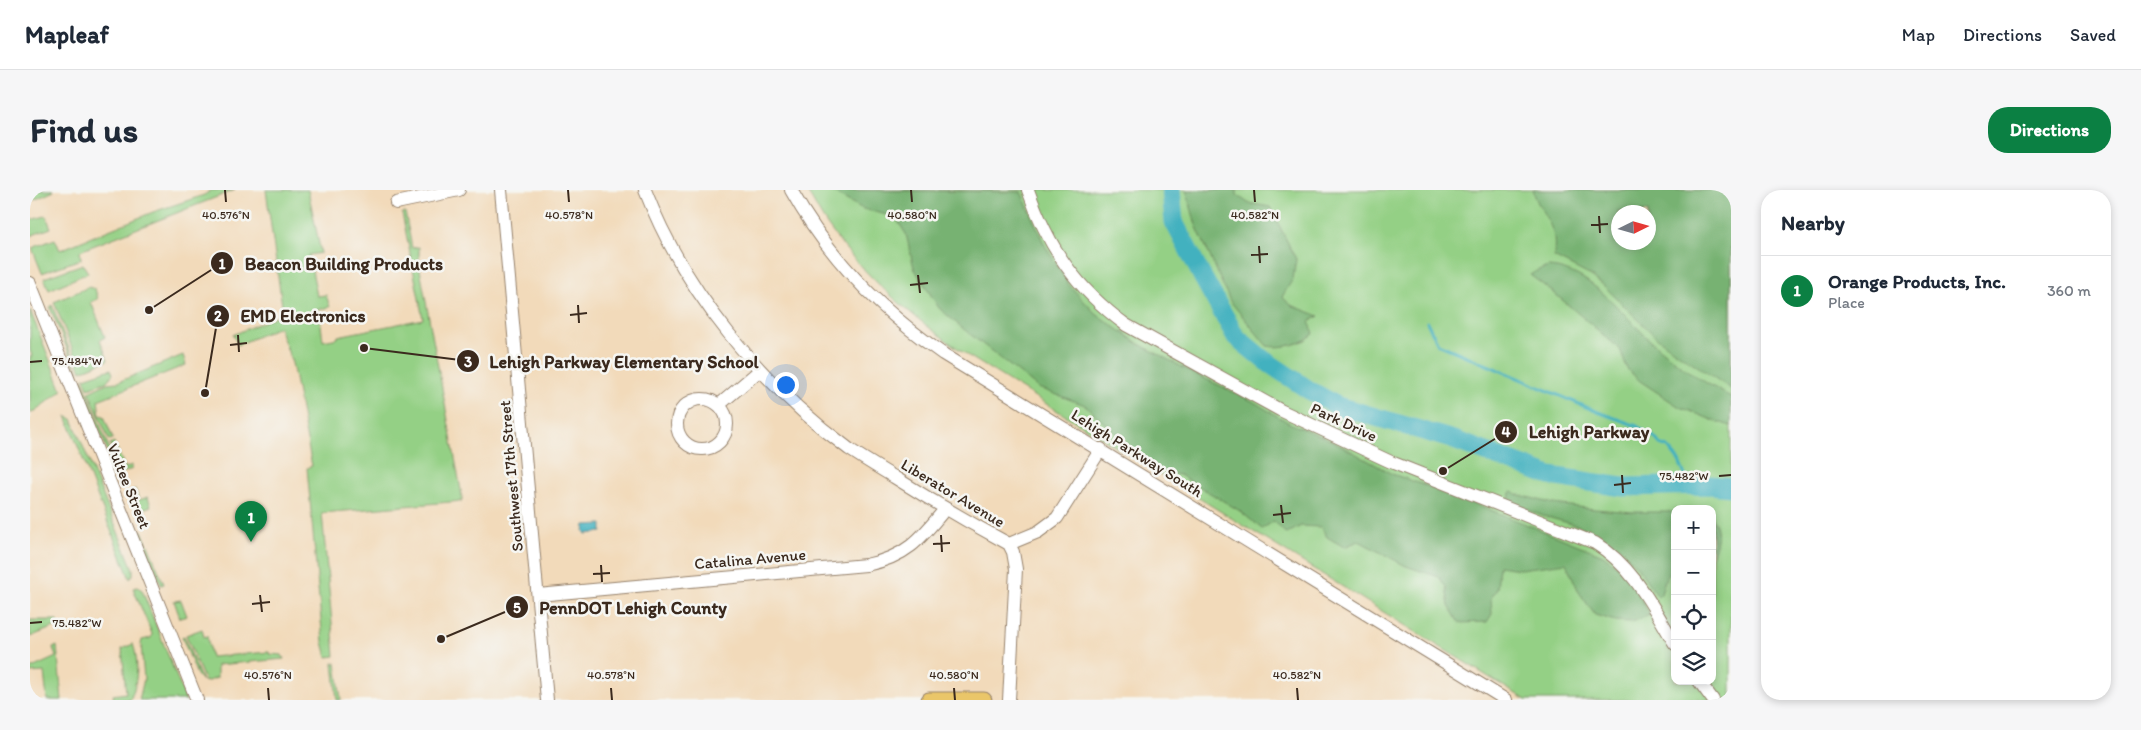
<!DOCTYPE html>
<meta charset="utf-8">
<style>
body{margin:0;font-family:Itim,sans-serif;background:#f6f6f7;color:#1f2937}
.controls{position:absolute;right:15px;bottom:15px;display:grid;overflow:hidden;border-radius:10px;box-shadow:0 2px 8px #0003}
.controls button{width:45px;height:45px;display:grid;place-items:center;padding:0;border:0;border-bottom:1px solid #e0e1e3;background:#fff;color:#1f2937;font:25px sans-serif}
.compass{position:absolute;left:1581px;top:15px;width:45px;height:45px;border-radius:50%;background:#fff;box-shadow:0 2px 8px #0003;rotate:85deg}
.you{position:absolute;left:755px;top:194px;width:18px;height:18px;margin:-12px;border:4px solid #fff;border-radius:50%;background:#1a73e8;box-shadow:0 0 0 8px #1a73e833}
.badge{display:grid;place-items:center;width:32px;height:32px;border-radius:50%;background:#0b8043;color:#fff;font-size:16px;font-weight:700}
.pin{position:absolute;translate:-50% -41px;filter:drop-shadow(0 1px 2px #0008)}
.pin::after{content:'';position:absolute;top:26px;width:18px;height:15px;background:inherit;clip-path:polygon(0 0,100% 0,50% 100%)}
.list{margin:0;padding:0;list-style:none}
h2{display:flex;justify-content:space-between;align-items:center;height:65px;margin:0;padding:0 20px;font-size:21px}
h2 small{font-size:16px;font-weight:400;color:#747a83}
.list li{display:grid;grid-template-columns:32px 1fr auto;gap:15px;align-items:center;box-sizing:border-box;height:70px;padding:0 20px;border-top:1px solid #e0e1e3}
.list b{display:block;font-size:19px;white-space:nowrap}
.list p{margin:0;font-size:16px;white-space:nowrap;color:#747a83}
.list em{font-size:16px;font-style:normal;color:#747a83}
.icon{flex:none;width:28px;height:28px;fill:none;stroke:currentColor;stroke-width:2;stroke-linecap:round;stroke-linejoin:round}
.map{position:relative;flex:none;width:1701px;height:510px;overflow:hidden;border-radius:20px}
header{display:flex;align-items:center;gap:30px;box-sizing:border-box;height:70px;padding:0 25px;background:#fff;border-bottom:1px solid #e0e1e3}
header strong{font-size:24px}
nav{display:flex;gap:28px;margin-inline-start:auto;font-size:18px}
.intro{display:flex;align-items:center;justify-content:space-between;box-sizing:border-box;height:120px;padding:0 30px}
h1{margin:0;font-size:35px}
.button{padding:12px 22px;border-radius:20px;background:#0b8043;color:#fff;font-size:18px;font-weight:700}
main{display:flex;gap:30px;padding:0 30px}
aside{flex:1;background:#fff;border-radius:20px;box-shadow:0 2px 8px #0003}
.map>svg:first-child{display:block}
.green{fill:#94d085;stroke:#687d52;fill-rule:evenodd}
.forest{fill:#77b272;stroke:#596e48;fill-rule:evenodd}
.water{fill:#43b1bf;stroke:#3f6e6e}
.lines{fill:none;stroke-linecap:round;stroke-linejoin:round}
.stream{stroke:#43b1bf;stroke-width:3}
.river{stroke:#43b1bf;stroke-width:19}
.minor-casing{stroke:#96826c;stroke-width:14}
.major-casing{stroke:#96826c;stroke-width:17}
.minor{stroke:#fff;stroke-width:12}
.major{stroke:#eac669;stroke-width:15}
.ticks{fill:none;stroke:#3b2a1e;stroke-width:2}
.labels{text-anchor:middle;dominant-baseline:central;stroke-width:5;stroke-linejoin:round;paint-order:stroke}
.street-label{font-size:16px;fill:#3b2a1e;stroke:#f6f6f2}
.ticks-label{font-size:12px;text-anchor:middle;fill:#3b2a1e;stroke:#f6f6f2;stroke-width:5;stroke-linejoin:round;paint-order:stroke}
.leader{fill:none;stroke:#3b2a1e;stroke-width:2}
.callout-dot{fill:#3b2a1e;stroke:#f6f6f2;stroke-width:2}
.mark-label{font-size:15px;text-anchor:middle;font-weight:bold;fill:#fff}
.callout-label{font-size:18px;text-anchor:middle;font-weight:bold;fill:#3b2a1e;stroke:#f6f6f2;stroke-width:5;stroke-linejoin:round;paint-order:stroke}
</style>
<header>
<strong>Mapleaf</strong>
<nav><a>Map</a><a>Directions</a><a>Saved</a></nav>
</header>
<div class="intro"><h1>Find us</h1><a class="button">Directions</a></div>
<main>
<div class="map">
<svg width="1701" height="510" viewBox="0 0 1701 510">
<rect width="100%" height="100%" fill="#f6f6f2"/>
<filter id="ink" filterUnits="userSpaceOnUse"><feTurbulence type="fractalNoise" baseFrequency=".02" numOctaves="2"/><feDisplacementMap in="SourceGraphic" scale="10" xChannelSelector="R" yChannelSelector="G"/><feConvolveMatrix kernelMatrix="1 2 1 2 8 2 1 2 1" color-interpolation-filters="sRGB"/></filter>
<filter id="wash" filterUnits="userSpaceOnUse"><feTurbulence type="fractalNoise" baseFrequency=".0096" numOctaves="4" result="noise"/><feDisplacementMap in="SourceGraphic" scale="20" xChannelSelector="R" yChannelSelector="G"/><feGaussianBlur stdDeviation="1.12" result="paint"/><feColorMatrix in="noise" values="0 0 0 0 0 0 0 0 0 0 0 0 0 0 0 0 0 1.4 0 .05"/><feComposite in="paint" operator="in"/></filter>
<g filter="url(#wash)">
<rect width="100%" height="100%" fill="#f2daba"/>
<path class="green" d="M0,0H23L24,1L0,12Z
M182,0H205L50,61L51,69L12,83L2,58L25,49L30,60L123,22L174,5Z
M236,0H278L291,63L279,65L287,106L296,105L300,117L287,120L288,127H290L293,151L308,148V146L393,129L372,23L375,22L382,58L389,57V74L432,306V311L292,323L305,466L297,467L293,452L277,278L282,276L262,173L249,137L208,155L203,145L253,123Z
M776,0H1701V510H1496L937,165C885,129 836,89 798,36C790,25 784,12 776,0ZM1588,22H1618V52H1588ZM1645,319H1682V491H1645Z
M16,26L21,38L0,46V30Z
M53,74L58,83L19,100L14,88Z
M59,97L65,99L68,109L61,112L75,147L70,150L78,170L51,181L24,112Z
M22,115L48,182H47L20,118Z
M0,120L32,201L0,224V167L2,166L0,160Z
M153,165L156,175L68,210L70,225L74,226L83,249L79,250L59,202L77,193L88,192Z
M81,179L83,184L76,192L58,198L54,188Z
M52,189L89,283H86L50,192Z
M36,226L42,229L103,379V385L100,389Z
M84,252L95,278L102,275V279L92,283L80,254Z
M105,299L109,310L118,307L121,316L107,321L99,301Z
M109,341H112L134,394L131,395Z
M108,397L112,400L156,510H109L114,489L111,454L112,450L121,448L122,444L103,398Z
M151,410L157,426L150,428L144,411Z
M0,430H26L29,435L0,447Z
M172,439L174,447L177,446L181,467L239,462V464L252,465L254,469L187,475V488L175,492L156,445Z
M154,446L172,491L167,485L152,447Z
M103,454C109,471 108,493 100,510H84L83,505L96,503L92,459Z
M27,456L32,510H17L14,482L0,483V479L26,467L23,458Z
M303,473H306L311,510H307Z"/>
<path class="forest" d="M798,0L991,2L1014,54L1039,95L1066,124L1109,154L1165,184L1222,211L1259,233L1303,251L1362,284L1423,305L1573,365L1596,383L1620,425L1602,432L1585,431L1565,425L1549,402L1536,373L1490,379L1469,376L1467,399L1461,408L1462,424L1457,432L1429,433L1419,416L1416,397L1409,387L1376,376L1329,351L1314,357L1297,347L1291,337L1271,336L1256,344L1244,331L1232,339L1210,321L1150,285L1137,283L1117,273L1055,215L1008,198L931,137L909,118L884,78L876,44L865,27L833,19Z
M1156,0H1207V5L1218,13L1240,17L1266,69L1263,89L1252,107L1261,115L1289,126L1279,132L1284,143C1276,154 1250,159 1237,156L1200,111L1166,35Z
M1503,0H1701V199L1645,161L1625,146L1572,94L1561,86L1524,67C1524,61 1525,53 1524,47C1521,30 1508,19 1503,0ZM1588,22H1618V52H1588Z
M1519,77C1562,80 1592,125 1622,152C1645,173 1673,192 1701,207V236L1682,230L1648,216L1610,191L1597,179L1590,159L1524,103L1500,85L1508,80Z
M1482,300L1486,304L1524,314L1564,319L1604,322H1645V377L1636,387L1631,404L1628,407L1606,375L1579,352L1549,336L1510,325L1478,311Z
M1682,328C1691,340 1687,353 1682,367Z"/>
<path class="water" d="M572,334V342L556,344L554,341L555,335Z"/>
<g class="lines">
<path class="stream" d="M1397,132L1408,154L1568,222L1607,236L1624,247L1630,254L1638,257L1649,271L1659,295"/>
<path class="river" d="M1141,0L1144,32L1172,86L1206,147L1234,170L1279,200L1308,216L1424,250L1520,286L1593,297L1680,295L1701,297"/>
</g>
</g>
<g filter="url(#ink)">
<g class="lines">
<defs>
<path id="minor" d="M471,0L517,510
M615,0C655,103 731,194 819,259C834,269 849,278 864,287C902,311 940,333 979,354L983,362L986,379L979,510
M761,0C798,67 851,121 913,164L1476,510
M998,0C1019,59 1046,98 1096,135L1250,220L1361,272L1565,353C1604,377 1622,416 1645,454
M366,13L429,0
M0,93L167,510
M647 234a25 25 0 1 1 50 0a25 25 0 1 1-50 0Z
M689,215L730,180
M979,354L1008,342L1027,328L1071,259
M508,405L836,375C876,367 890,350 915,319
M1669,491L1683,510"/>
<path id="major" d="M899,510H954"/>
</defs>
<use href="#minor" class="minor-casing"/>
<use href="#major" class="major-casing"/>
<use href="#minor" class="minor"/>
<use href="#major" class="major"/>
</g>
</g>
<path class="ticks" d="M195,0L196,12M538,0L539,12M881,0L882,12M1224,0L1225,12M1569,26L1570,43M1561,35L1578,34M1229,56L1230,73M1221,65L1238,64M888,85L890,103M880,95L898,93M548,115L549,133M540,125L557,123M208,145L209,162M200,155L217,153M0,172L12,171M1592,285L1593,303M1689,286L1701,285M1584,295L1601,293M1251,315L1253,333M1243,325L1261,323M911,345L912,362M903,354L920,353M571,375L572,392M563,384L580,383M230,405L232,422M222,414L240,412M0,433L12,432M238,498L239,510M581,498L582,510M924,498L925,510M1267,498L1268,510"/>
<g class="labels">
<g class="street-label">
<text transform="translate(1314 232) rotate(25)">Park Drive</text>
<text transform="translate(1107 263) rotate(32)">Lehigh Parkway South</text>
<text transform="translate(481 286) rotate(-95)">Southwest 17th Street</text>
<text transform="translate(99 296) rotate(68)">Vultee Street</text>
<text transform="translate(923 303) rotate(31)">Liberator Avenue</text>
<text transform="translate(720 369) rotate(-5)">Catalina Avenue</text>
</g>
</g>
<g class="ticks-label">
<text x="196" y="29">40.576°N</text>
<text x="539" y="29">40.578°N</text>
<text x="882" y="29">40.580°N</text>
<text x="1225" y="29">40.582°N</text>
<text x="47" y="175">75.484°W</text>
<text x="1654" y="290">75.482°W</text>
<text x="47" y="437">75.482°W</text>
<text x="238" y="489">40.576°N</text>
<text x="581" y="489">40.578°N</text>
<text x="924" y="489">40.580°N</text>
<text x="1267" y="489">40.582°N</text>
</g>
<path class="leader" d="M119 120L192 73M175 203L188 126M334 158L438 171M1413 281L1476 242M411 449L487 417"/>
<g class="callout-dot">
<circle cx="119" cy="120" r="5"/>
<circle cx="175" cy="203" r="5"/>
<circle cx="334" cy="158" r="5"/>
<circle cx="1413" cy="281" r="5"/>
<circle cx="411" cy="449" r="5"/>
<circle cx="192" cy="73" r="12"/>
<circle cx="188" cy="126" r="12"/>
<circle cx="438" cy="171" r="12"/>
<circle cx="1476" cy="242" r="12"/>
<circle cx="487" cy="417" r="12"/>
</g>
<g class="mark-label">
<text x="192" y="79">1</text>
<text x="188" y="131">2</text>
<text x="438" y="177">3</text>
<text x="1476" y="247">4</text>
<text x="487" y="423">5</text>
</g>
<g class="callout-label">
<text x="314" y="80">Beacon Building Products</text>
<text x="273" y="132">EMD Electronics</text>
<text x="594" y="178">Lehigh Parkway Elementary School</text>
<text x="1559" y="248">Lehigh Parkway</text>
<text x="603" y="424">PennDOT Lehigh County</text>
</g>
</svg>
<div class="controls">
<button>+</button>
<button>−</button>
<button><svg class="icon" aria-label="locate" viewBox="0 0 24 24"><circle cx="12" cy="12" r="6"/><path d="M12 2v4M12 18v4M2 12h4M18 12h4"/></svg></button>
<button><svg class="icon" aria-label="layers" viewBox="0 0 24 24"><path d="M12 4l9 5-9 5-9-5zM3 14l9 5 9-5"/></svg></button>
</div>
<svg class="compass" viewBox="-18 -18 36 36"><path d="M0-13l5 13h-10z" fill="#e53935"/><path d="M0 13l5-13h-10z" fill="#747a83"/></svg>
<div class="you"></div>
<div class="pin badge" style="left:221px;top:352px">1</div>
</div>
<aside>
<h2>Nearby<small></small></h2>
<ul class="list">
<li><span class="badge">1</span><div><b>Orange Products, Inc.</b><p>Place</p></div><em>360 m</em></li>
</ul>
</aside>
</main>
